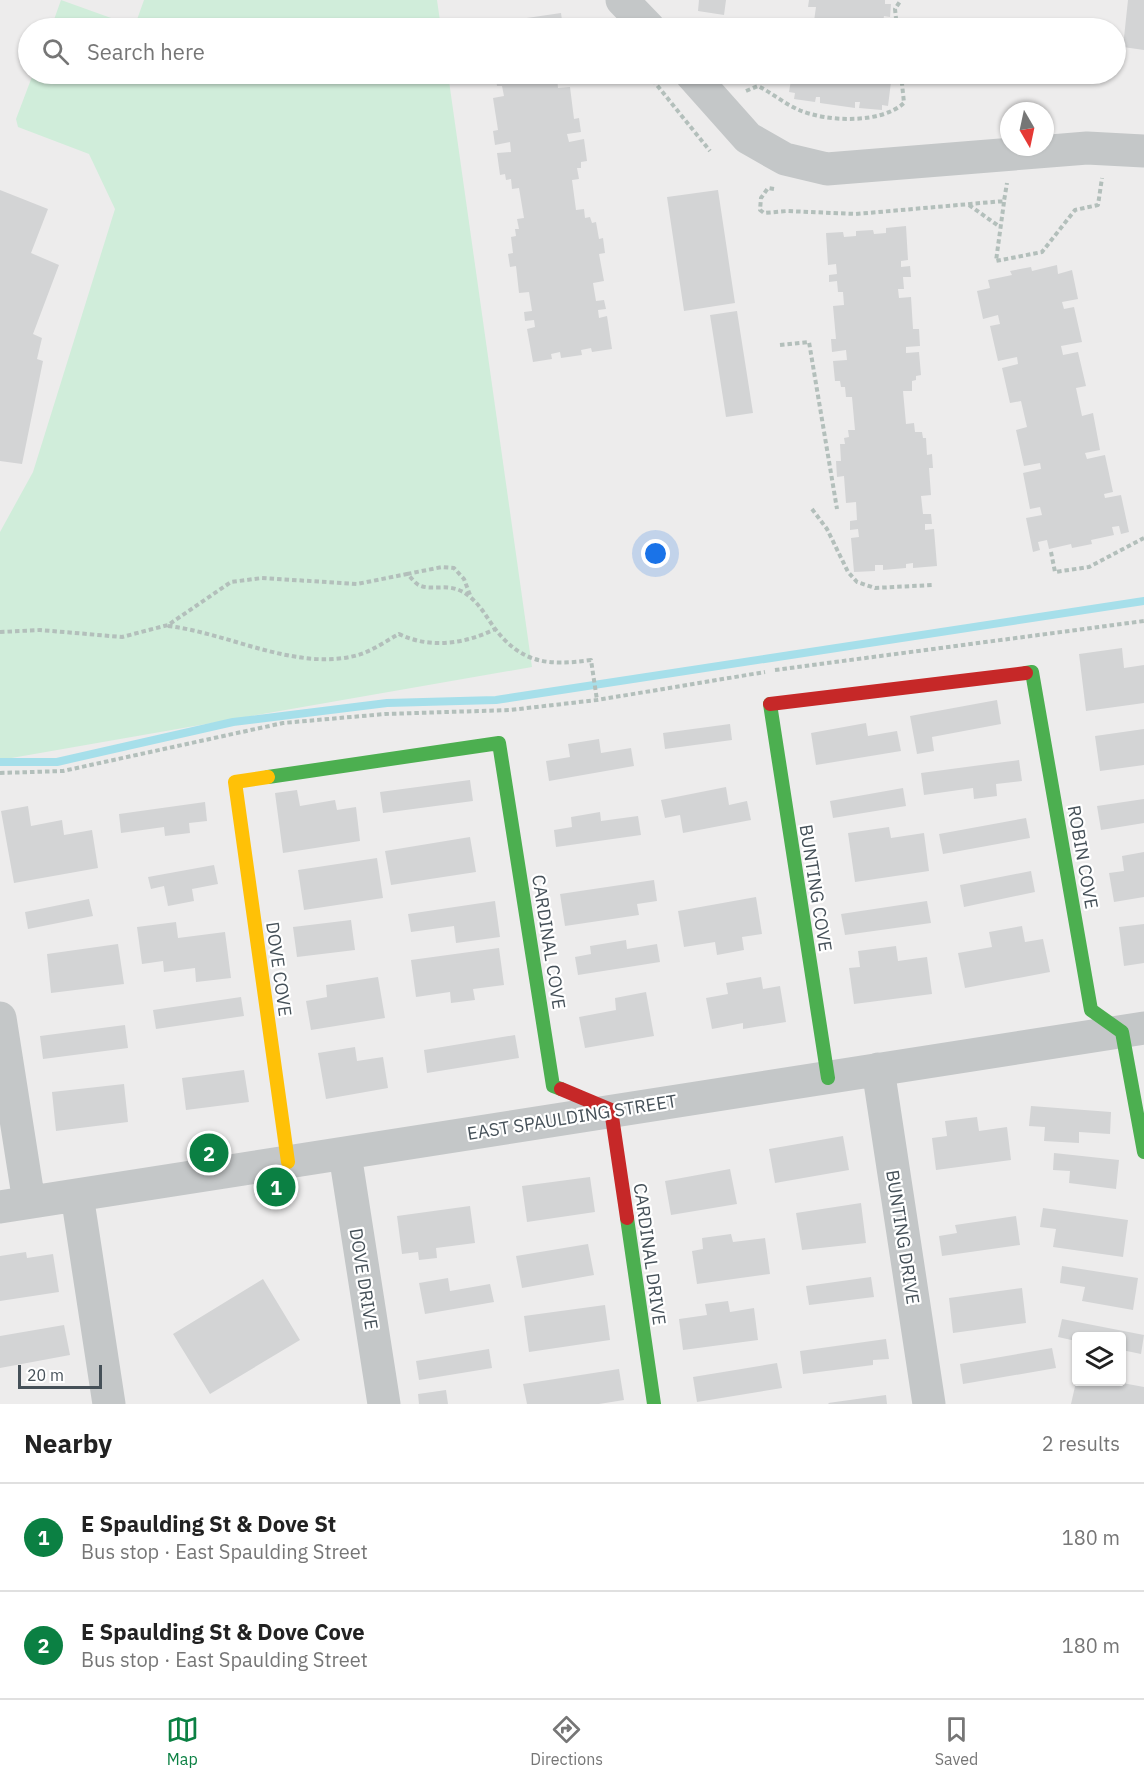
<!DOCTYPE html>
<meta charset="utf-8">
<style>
body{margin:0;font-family:"IBM Plex Sans",sans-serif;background:#f2f2f2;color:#222}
.controls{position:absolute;right:18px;bottom:18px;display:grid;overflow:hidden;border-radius:6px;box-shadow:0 2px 4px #0004}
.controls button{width:54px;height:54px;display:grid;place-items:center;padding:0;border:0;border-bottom:2px solid #e0e0e0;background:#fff;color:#222;font:30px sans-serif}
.compass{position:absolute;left:1000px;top:102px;width:54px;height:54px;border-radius:50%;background:#fff;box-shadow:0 2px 4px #0004;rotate:171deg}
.scale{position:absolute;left:18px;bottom:15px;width:84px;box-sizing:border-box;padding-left:6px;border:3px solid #455058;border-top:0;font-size:16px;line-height:21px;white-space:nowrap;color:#455058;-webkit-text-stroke:4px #fff;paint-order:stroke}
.you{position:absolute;left:656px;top:554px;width:21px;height:21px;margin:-15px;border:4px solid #fff;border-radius:50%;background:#1a73e8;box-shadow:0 0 0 9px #1a73e833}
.badge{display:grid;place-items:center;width:39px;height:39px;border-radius:50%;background:#0b8043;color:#fff;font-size:20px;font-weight:700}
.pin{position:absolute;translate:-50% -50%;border:3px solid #fff;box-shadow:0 2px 6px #0006}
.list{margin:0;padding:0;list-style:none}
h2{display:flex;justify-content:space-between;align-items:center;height:78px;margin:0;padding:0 24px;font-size:26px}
h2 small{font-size:20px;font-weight:400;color:#767676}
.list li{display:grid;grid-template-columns:39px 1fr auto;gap:18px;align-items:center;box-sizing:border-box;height:108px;padding:0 24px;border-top:2px solid #e0e0e0}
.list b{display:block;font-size:22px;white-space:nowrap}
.list p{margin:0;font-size:20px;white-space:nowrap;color:#767676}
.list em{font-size:20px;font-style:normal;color:#767676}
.icon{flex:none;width:33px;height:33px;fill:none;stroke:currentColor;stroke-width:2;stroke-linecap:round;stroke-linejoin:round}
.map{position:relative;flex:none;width:1144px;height:1404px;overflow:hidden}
.search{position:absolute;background:#fff;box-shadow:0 2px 4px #0004;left:18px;right:18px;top:18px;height:66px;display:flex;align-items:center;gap:15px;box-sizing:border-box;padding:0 21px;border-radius:33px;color:#767676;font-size:22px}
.sheet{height:294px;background:#fff}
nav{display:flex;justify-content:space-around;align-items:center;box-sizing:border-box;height:84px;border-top:2px solid #e0e0e0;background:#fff;font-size:16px;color:#767676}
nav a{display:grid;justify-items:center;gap:3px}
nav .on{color:#0b8043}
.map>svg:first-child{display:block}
.green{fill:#d0edda}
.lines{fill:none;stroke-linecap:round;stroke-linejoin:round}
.stream{stroke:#a6dfea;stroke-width:8}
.building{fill:#d3d4d5}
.path{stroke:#b3bfbb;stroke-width:4;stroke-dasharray:4.5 3;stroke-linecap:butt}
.street{stroke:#c4c7c8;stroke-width:33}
.fast{stroke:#4caf50;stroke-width:14}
.slow{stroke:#ffc107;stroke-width:14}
.jam{stroke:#c62828;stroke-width:14}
.labels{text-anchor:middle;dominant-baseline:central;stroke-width:4.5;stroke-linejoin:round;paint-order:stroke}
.street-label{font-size:18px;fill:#455058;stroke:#fff}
</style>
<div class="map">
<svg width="1144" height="1404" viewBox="0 0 1144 1404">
<rect width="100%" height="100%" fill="#edecec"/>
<path class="green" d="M61,0L125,23V28H51Z
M144,0H437L441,28H134Z
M33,74H448L532,667L0,760V532L33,472L115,209L89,154L18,127L16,119Z"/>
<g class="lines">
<path class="stream" d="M0,762H57L233,722L387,703L496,700L1144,601"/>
</g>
<path class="building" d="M699,0H726L724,15L698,11Z
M809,0H885V4H891L890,17L884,16L882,28H813L816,7H808Z
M1128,0H1144V50L1123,47Z
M561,13L563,28H480V25Z
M495,74H561L557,76L558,88L570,87L574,119L579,118L581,132L567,134L569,142L584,139L587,161L581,162V168H577L579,179L572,180L576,210L584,209L585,218L590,217L592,223L596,222L599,239L603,238L605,253L599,254L604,281L593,283L596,301L604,300L606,309L598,310L599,318L607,316L612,349L592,352L591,348L581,350L582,355L561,358L560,352L551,354L552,359L533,362L527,329L535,327L534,320L525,321L524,312L532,311L529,292L519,293L516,266L510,267L508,254L513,253L511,237L516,236L515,229H519L517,219L524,218L519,188L512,189L511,179L506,180L505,174L500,175L497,153L511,152L510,142L495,145L493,131L498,130L493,98L504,96L502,86H497Z
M792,74H892L888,106L882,105V110L859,108L860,102H855V108L820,103V97H816L815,102L794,99L795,93L789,92Z
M0,190L48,209L31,253L59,265L33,334L42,338L37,359L43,361L22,464L0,461Z
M718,190L735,303L684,311L667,197Z
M906,226L908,260L901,261V267L910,266L911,277H903L904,289H898L899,298L911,297L913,329H919L920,346L906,347V353L919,352L921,375L916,376V380L912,381V391H903L906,424L914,423L915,432H922L923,438H926L927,455L932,454L933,468H929L931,495L921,496L923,514H931L932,524H925V530L934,529L937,566L913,568V563L906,564V568L883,570V565H875V571L854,572L851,538L859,537L858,529L850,530V521L857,520L856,502L846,503L844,476L837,477L836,461H841L840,444H845L844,438L849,437L848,430H855L852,397H846L845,387H841L840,381H835L833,361L847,360L846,350L832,352L831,339H836L833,306L844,305L843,292H838L837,281L829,282V275L837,274L836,264L828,265L826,233L843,232L844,237L856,236V231L873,230L874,234L886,233V228Z
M1057,265L1058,274L1072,270L1078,299L1062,302L1064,309L1074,307L1082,342L1061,346L1063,355L1078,352L1086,386L1076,388L1082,416L1093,413L1100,450L1085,453L1087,459L1105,455L1113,492L1104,494L1105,498L1121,495L1129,532L1121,534L1119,526L1112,527L1114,535L1091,540L1092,544L1072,548L1071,544L1049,549L1047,540L1038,542L1040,550L1033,552L1026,518L1042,515L1040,507L1030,509L1023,473L1041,469L1040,463L1024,466L1016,430L1027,427L1021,401L1010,403L1002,368L1018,364L1017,357L998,361L990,326L1000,324L998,315L983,319L977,291L990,288L988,280L1012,275L1010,271L1031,267L1032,271Z
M737,311L753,413L726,417L710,315Z
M1122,648L1124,668L1144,665V703L1086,711L1079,654Z
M997,700L1001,724L932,737L934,751L917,754L910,716Z
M866,723L868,736L897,731L901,751L816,765L811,733Z
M730,724L732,740L665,749L663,733Z
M1144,729V765L1100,771L1095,736Z
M599,739L601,753L631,748L634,766L549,781L546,761L570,757L568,744Z
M1019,760L1022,781L996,784L997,796L974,799L973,788L924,795L921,773Z
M470,780L473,801L383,813L380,792Z
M726,787L729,805L747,801L751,820L683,833L680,815L665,818L661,800Z
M903,788L906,806L833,818L830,801Z
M297,790L300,806L335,800L337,810L356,807L360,841L283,853L275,793Z
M1144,799V823L1101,830L1097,806Z
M205,802L207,821L189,823L190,833L165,836L164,827L121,833L119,814Z
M28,806L31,826L62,820L64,835L92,830L98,868L14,883L1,811Z
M600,812L601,821L638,816L641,835L556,847L554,830L572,827L571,817Z
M1026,818L1030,838L943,854L939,834Z
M889,827L891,838L924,833L929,871L855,882L848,833Z
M470,837L476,872L391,885L385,851Z
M1144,852V897L1114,902L1109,873L1124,871L1122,856Z
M377,858L383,898L304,910L298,870Z
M214,865L218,884L192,889L194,901L168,906L164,886L151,889L148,877Z
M1031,871L1035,892L964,907L960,885Z
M654,880L657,901L637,904L639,915L565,926L560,894Z
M756,897L762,934L742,937L744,950L717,955L715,942L684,947L678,911Z
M89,899L93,916L28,929L25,912Z
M495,901L500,937L456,943L454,926L411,932L408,914Z
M927,901L931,923L845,935L841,914Z
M351,920L355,950L297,957L293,927Z
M176,922L178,938L225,932L231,978L196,982L195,968L164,972L163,961L142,964L137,927Z
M1144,924V963L1124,966L1119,927Z
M1022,926L1025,942L1043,939L1050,972L965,988L958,953L992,947L989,932Z
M626,940L627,949L657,944L660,962L578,975L575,957L591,954L590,946Z
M118,944L124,984L51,993L47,954Z
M896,946L898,961L927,957L932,994L854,1004L849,968L860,967L858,951Z
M499,948L504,985L473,989L475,1000L451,1003L450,992L416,997L411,960Z
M378,977L385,1018L311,1030L306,1001L327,997L326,985Z
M761,977L763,989L780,986L786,1022L743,1029V1023L712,1029L706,998L728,994L726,983Z
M646,992L654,1036L585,1048L579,1017L616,1010L615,998Z
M241,997L244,1016L156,1029L153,1010Z
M125,1025L128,1048L43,1059L40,1036Z
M515,1035L519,1058L427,1073L424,1050Z
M355,1047L357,1061L383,1057L388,1088L326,1099L318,1053Z
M244,1070L249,1102L186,1110L182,1078Z
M124,1084L128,1122L56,1131L52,1092Z
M1031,1106L1111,1112L1110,1134L1079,1132V1143L1044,1141L1045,1127L1029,1126Z
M977,1117L979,1131L1007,1127L1011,1160L936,1170L932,1138L947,1136L945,1121Z
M843,1136L849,1170L775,1183L769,1149Z
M1054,1153L1119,1160L1116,1189L1069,1183L1070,1171L1053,1170Z
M730,1169L737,1204L671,1215L665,1181Z
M590,1177L595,1212L527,1222L522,1186Z
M861,1203L866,1243L802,1250L796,1213Z
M470,1206L475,1243L436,1248L437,1258L419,1260L418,1252L402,1254L397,1216Z
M1043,1208L1128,1220L1123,1257L1053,1247L1056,1229L1040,1227Z
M1016,1216L1020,1245L942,1256L939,1236L957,1233L955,1225Z
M731,1234L733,1242L765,1238L770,1274L697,1284L692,1251L703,1249L702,1238Z
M588,1244L594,1275L522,1288L516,1256Z
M26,1252L27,1258L53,1254L59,1292L0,1301V1256Z
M1062,1266L1138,1278L1133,1310L1082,1301L1085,1287L1060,1283Z
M871,1277L874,1297L809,1305L806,1286Z
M448,1278L450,1291L490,1284L494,1302L425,1314L419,1283Z
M263,1279L300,1340L210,1394L173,1334Z
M1022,1288L1026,1323L953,1333L949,1298Z
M728,1301L730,1312L754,1308L758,1340L683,1350L679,1319L707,1315L705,1304Z
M605,1305L610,1340L529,1352L524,1316Z
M1062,1319L1144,1335L1141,1354L1122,1350V1336H1076V1341L1058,1337Z
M64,1325L70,1355L0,1368V1336Z
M886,1339L889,1359L873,1360V1365L803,1374L800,1351Z
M1052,1348L1056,1368L963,1384L960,1364Z
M489,1349L492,1368L419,1380L416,1361Z
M777,1363L782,1388L697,1402L693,1377Z
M619,1369L624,1400L599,1404H527L523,1384Z
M1076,1382H1117L1144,1387V1404H1071Z
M446,1390L448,1404H419L418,1394Z
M886,1395L887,1404H829L828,1403Z"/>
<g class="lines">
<path class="path" d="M897,28L895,9L901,0
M648,74L710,151
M746,91L758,86C772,93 785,104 799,110C827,122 881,124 904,103L901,74
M774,189L768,188L761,198L760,210L764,213L787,211L856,214L1004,201L1007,183
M1004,202L996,261L1042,252L1075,210L1098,205L1102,178
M969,205L1000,227
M780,345L809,342L837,509
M812,509L827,529L848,572L857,582L875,588L932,585
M1051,552L1055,572L1089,567L1144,538
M407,574L442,567L454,568L464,579L470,595
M168,626C229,633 296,672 358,655C372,651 386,641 399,634C430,649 465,644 495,629
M0,632L40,630L122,637L168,625L231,582L262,578L357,584L407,574C411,577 416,585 421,586C436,591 452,581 470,597C480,605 486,616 493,626C521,664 548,666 591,660L597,700
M775,670L1144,621
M0,773L63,771L283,723L385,714L510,710L597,700L765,672"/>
<path class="street" d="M622,0L649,28
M691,74L748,138L785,159L827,169L1087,148L1144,151
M0,1018L29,1202
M878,1069L929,1404
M345,1154L384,1404
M77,1195L109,1404
M0,1207L1144,1028"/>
<path class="fast" d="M1026,673L1032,672L1091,1010L1122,1032L1144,1152
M770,704L828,1078
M268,777L499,743L553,1086L561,1089
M627,1218L654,1404"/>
<path class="slow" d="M268,777L235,782L288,1162"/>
<path class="jam" d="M770,704L1026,673
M561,1089L611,1110L627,1218"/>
</g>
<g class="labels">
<g class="street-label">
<text transform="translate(1083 857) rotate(80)">ROBIN COVE</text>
<text transform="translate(816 888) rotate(81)">BUNTING COVE</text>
<text transform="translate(549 942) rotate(81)">CARDINAL COVE</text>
<text transform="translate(279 969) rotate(82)">DOVE COVE</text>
<text transform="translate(572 1117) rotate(-9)">EAST SPAULDING STREET</text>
<text transform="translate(903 1237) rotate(81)">BUNTING DRIVE</text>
<text transform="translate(650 1254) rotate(82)">CARDINAL DRIVE</text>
<text transform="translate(364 1279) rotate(81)">DOVE DRIVE</text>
</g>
</g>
</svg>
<div class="controls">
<button><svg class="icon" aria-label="layers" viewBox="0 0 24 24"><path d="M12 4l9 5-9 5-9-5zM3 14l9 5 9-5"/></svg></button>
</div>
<svg class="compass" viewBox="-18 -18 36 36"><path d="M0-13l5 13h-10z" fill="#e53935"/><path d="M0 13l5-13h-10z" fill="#767676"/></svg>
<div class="scale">20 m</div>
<div class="you"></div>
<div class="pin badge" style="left:276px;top:1187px">1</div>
<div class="pin badge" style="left:209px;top:1153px">2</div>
<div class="search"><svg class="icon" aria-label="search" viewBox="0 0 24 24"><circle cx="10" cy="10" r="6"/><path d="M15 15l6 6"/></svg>Search here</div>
</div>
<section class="sheet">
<h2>Nearby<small>2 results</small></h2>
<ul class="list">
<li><span class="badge">1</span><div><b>E Spaulding St &amp; Dove St</b><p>Bus stop · East Spaulding Street</p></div><em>180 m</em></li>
<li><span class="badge">2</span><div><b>E Spaulding St &amp; Dove Cove</b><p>Bus stop · East Spaulding Street</p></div><em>180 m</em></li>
</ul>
</section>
<nav>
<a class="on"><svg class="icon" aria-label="map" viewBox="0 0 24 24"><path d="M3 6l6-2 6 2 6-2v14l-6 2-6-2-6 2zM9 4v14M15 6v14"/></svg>Map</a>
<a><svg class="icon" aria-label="directions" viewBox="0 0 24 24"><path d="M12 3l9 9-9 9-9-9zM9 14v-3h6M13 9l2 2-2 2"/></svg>Directions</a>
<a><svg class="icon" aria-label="saved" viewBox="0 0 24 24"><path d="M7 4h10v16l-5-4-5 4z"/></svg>Saved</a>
</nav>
